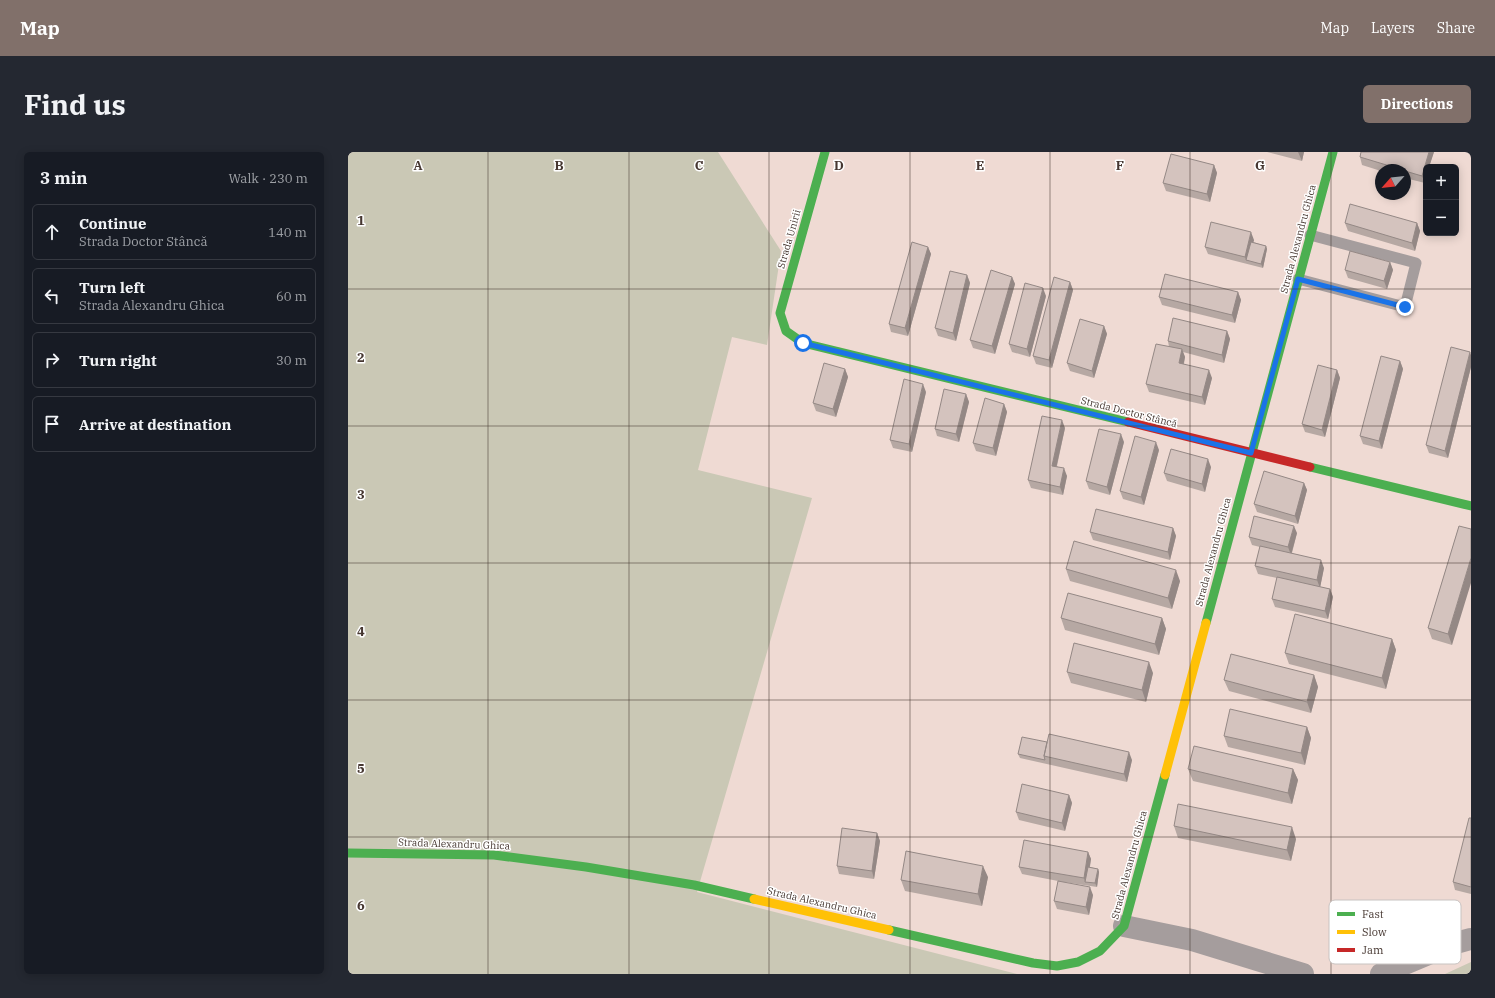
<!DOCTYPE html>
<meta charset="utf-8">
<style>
body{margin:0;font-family:"IBM Plex Serif",serif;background:#242831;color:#f1f3f6}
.controls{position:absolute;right:12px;top:12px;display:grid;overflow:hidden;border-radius:6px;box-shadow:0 2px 10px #0003}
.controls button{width:36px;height:36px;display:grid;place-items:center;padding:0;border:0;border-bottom:1px solid #363941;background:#171b24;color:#f1f3f6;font:20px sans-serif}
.compass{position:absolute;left:1027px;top:12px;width:36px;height:36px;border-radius:50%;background:#171b24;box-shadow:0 2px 10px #0003;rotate:243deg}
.stop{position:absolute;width:12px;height:12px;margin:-9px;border:3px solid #1a73e8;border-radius:50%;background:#fff}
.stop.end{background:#1a73e8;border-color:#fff;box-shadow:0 1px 4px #0008}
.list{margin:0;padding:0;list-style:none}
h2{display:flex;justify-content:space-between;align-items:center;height:52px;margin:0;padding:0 16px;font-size:17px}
h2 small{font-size:13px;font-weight:400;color:#9ea1a6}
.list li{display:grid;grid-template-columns:26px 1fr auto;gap:12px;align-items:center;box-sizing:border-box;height:56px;margin:0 8px 8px;padding:0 8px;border:1px solid #363941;border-radius:6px}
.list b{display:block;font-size:15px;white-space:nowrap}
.list p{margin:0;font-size:13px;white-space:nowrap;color:#9ea1a6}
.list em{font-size:13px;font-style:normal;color:#9ea1a6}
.icon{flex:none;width:22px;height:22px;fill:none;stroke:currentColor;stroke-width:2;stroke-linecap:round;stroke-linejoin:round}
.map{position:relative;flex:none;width:1123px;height:822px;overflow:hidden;border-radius:6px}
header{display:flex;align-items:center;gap:24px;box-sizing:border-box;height:56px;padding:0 20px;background:#81706a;color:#fff}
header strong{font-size:19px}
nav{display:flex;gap:22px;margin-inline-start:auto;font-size:14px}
.intro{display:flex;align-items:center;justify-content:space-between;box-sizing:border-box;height:96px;padding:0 24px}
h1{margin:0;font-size:28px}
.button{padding:10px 18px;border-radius:6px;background:#81706a;color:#fff;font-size:14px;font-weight:700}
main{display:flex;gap:24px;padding:0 24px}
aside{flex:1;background:#171b24;border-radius:6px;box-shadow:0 2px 10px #0003}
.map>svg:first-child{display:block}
.green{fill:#cac8b5}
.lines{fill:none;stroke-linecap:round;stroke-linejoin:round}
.lane{stroke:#a59d9d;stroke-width:11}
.street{stroke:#a59d9d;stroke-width:22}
.fast{stroke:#4caf50;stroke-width:9}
.slow{stroke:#ffc107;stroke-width:9}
.jam{stroke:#c62828;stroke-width:9}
.wall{fill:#b6a8a3}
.shaded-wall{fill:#948885}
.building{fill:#d4c3be;stroke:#948885}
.route{stroke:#1a73e8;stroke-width:5}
.grid{fill:none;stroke:#463731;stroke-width:1;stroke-opacity:0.55}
.labels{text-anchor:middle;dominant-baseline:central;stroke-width:3;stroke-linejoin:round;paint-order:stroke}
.street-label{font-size:10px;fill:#463731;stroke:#fff}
.key{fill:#fff;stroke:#c8c3c1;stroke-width:1}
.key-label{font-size:11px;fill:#463731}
.grid-label{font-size:13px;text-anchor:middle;font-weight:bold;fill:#463731;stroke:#fff;stroke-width:3;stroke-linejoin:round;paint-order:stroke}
</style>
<header>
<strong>Map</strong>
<nav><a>Map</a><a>Layers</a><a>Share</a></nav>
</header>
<div class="intro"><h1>Find us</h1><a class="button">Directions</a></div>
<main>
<aside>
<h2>3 min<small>Walk · 230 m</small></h2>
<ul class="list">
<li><svg class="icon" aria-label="ahead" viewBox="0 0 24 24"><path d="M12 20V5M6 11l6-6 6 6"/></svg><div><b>Continue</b><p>Strada Doctor Stâncă</p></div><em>140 m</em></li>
<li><svg class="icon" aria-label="left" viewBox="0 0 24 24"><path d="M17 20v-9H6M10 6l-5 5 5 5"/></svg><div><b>Turn left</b><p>Strada Alexandru Ghica</p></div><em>60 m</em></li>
<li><svg class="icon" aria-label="right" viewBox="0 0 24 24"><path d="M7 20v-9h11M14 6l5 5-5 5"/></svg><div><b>Turn right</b></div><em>30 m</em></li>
<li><svg class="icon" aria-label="arrive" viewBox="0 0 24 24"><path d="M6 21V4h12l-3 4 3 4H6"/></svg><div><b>Arrive at destination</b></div></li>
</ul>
</aside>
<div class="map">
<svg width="1123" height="822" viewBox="0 0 1123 822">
<rect width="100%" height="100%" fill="#efdad3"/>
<path class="green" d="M0,0H370L433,99L419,193L384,185L350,318L464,346L349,740L669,822H0Z
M1123,810V822H1097Z"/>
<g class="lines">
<path class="lane" d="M950,127L1057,155L1068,111L962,83"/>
<path class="street" d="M776,774L844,788L955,822
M1033,822L1104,792L1123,787"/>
<path class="fast" d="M477,0L432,161L438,179L455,191L780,270
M962,315L1123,354
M858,471L985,0
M0,701L146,703L238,715L346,733L406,747
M541,778L685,811L709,814L730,810L752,799L776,774L817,623"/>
<path class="slow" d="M817,623L858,471
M406,747L541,778"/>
<path class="jam" d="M780,270L962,315"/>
</g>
<path class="wall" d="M919,0H956L954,9Z
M1013,0H1086L1081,15H1078L1077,31L1057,26V18H1033V19L1014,13L1012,5Z
M866,13L869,21L862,50L818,39L815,31Z
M997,71H1069L1072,79L1067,99L1000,79Z
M906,88L905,90L918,94L919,97L915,116L860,102L857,95Z
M580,95L583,102L560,184L543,180L541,172Z
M1042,110L1045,118L1039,137L1000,126L997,118Z
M619,123L622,131L608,189L590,184L587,176Z
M664,125L667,132L647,202L625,196L622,188Z
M722,130L725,138L704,216L688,212L685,204Z
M890,140L893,148L887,171L814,153L811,145Z
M698,144L682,205L664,200L661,192Z
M756,174L759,182L746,226L722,219L719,211Z
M879,179L882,187L876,211L835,200L837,205L836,212L864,226L857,253L801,240L798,232L821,195L820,189Z
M1123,203V215L1100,306L1081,301L1078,293Z
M1052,209L1055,217L1034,297L1015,292L1012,284Z
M497,217L500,225L488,265L468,259L465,251Z
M989,218L992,226L977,285L957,280L954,272Z
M578,240L564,300L545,296L542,288Z
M618,242L621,250L611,290L589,284L587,277Z
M656,252L659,260L648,304L628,299L625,291Z
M717,276L709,314L719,324L715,343L683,336L680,328Z
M776,290L762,343L741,337L738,329Z
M811,298L796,353L775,347L772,339Z
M863,315L857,340L819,329L816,321Z
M956,331L959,338L950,372L909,360L906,352Z
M1111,374L1104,493L1084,487L1080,476Z
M825,376L828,384L822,408L745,388L742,380Z
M949,381L944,401L976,416L972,435L982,437L985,445L980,467L927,455L924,447L929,426L910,422L907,414L912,395L904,393L901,385Z
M718,417L832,429L824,457L722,429Z
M713,466H814L818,477L811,503L717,478Z
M1044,487L1048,498L1038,537L941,512L937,501Z
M719,520L805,521L798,550L723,531Z
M966,523L970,535L963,561L881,539L876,528Z
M959,575L963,586L957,613L880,595L876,584Z
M699,590L784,608L779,630L672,606L670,602Z
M840,617H945L950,628L944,652L845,629Z
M721,643L724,651L717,679L671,668L668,660Z
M1123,666V742L1107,738L1105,730Z
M826,674L948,687L943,709L830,686Z
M529,681L532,689L526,727L491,722L489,714Z
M740,700L743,707L742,715L750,717L751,720L749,735L716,730L745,743L741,763L709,757L706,749L710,729L674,722L671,715Z
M640,725L634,754L557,739L553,728Z"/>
<path class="shaded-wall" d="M950,0H956L954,9Z
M1081,0H1086L1081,15H1078V27L1077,31L1074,24Z
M866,13L869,21L862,50L859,42Z
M1069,71L1072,79L1067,99L1064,91Z
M903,80L906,88L901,109L898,108L897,105Z
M918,94L919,97L915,116L913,112Z
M580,95L583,102L560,184L557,176Z
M1042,110L1045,118L1039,137L1036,129Z
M619,123L622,131L608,189L605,181Z
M664,125L667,132L647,202L644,194Z
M722,130L725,138L704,216L701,208Z
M695,136L698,144L682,205L679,197Z
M890,140L893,148L887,171L884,163Z
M756,174L759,182L746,226L744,219Z
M879,179L882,187L876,211L874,203Z
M834,197L837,205L834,219L831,211Z
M1122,200L1123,203V215L1100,306L1097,299Z
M1052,209L1055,217L1034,297L1031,289Z
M497,217L500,225L488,265L485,257Z
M861,218L864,226L857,253L854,245Z
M989,218L992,226L977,285L974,278Z
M575,232L578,240L564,300L561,292Z
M618,242L621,250L611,290L608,282Z
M656,252L659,260L648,304L645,296Z
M714,268L717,276L707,321L704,314Z
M773,282L776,290L762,343L759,335Z
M808,290L811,298L796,353L793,345Z
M860,307L863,315L857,340L854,332Z
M716,316L719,324L715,343L712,335Z
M956,331L959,338L950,372L947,364Z
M946,374L949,381L943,403L940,395Z
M825,376L828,384L822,408L820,400Z
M1123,406V431L1104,493L1100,482Z
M973,408L976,416L972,436L969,428Z
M828,418L832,429L824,457L820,446Z
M982,437L985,445L980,467L977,459Z
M814,466L818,477L811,503L807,492Z
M1044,487L1048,498L1038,537L1034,526Z
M801,510L805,521L798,550L794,538Z
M966,523L970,535L963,561L959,550Z
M959,575L963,586L957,613L953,601Z
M781,600L784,608L779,630L776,622Z
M945,617L950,628L944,652L940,641Z
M721,643L724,651L717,679L714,671Z
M944,675L948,687L943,709L939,698Z
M529,681L532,689L526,727L524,719Z
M740,700L743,707L739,730H737L736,726Z
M635,714L640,725L634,754L630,742Z
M750,717L751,720L749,735L747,731Z
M742,735L745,743L741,763L738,755Z"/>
<path class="building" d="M1013,0H1081L1074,24L1057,19V18H1055L1012,5Z
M823,2L866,13L859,42L815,31Z
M1002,52L1069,71L1064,91L997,71Z
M863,70L903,80L897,105L857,95Z
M564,90L580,95L557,176L541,172Z
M903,90L918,94L913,112L898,108Z
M1002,99L1042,110L1036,129L997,118Z
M643,118L664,125L644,194L622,188Z
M602,119L619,123L605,181L587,176Z
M817,122L890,140L884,163L811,145Z
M706,125L722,130L701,208L685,204Z
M677,131L695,136L679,197L661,192Z
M825,166L879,179L874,203L820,189Z
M732,167L756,174L744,219L719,211Z
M808,192L834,197L831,211L861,218L854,245L798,232Z
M1103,195L1122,200L1097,299L1078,293Z
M1033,204L1052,209L1031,289L1012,284Z
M476,211L497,217L485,257L465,251Z
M970,213L989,218L974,278L954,272Z
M556,227L575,232L561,292L542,288Z
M596,237L618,242L608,282L587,277Z
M637,246L656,252L645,296L625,291Z
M694,264L714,268L704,314L716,316L712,335L680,328Z
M751,277L773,282L759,335L738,329Z
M787,284L808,290L793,345L772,339Z
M823,297L860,307L854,332L816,321Z
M916,319L956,331L947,364L906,352Z
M748,357L825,376L820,400L742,380Z
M906,364L946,374L940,395L901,385Z
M1111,374L1123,377V406L1100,482L1080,476Z
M726,389L828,418L820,446L718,417Z
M912,394L973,408L969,428L907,414Z
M929,425L982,437L977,459L924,447Z
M720,441L814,466L807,492L713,466Z
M947,462L1044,487L1034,526L937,501Z
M726,491L801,510L794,538L719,520Z
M883,502L966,523L959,550L876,528Z
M882,557L959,575L953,601L876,584Z
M701,582L781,600L776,622L696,604Z
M674,585L699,590L696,604L697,608L670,602Z
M846,594L945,617L940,641L840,617Z
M674,632L721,643L714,671L668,660Z
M830,652L944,675L939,698L826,674Z
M1121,666H1123V735L1105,730Z
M494,676L529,681L524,719L489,714Z
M676,688L740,700L736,726L671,715Z
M558,699L635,714L630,742L553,728Z
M740,715L750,717L747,731L737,730Z
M710,729L742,735L738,755L706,749Z"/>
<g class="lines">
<path class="route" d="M455,191L903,301L950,127L1057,155"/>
</g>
<path class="grid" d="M140,0V822M281,0V822M421,0V822M562,0V822M702,0V822M842,0V822M983,0V822M0,137H1123M0,274H1123M0,411H1123M0,548H1123M0,685H1123"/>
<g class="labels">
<g class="street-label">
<text transform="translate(441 87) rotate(-74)">Strada Unirii</text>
<text transform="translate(950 87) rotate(-75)">Strada Alexandru Ghica</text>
<text transform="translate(781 260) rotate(14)">Strada Doctor Stâncă</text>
<text transform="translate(865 400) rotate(-75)">Strada Alexandru Ghica</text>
<text transform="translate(106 692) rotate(2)">Strada Alexandru Ghica</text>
<text transform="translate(781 713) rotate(-75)">Strada Alexandru Ghica</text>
<text transform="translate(474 751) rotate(13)">Strada Alexandru Ghica</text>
</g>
</g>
<rect x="981" y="748" width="132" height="64" rx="6" class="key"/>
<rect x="989" y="760" width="18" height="4" fill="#4caf50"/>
<rect x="989" y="778" width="18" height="4" fill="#ffc107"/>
<rect x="989" y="796" width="18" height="4" fill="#c62828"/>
<g class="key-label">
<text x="1014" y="766">Fast</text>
<text x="1014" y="784">Slow</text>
<text x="1014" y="802">Jam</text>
</g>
<g class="grid-label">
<text x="70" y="18">A</text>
<text x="211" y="18">B</text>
<text x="351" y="18">C</text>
<text x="491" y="18">D</text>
<text x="632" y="18">E</text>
<text x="772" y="18">F</text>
<text x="912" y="18">G</text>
<text x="13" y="73">1</text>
<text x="13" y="210">2</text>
<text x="13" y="347">3</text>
<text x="13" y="484">4</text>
<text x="13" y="621">5</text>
<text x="13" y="758">6</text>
</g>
</svg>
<div class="controls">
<button>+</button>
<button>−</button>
</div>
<svg class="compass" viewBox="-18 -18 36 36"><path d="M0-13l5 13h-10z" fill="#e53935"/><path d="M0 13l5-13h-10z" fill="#9ea1a6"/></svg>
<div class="stop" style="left:455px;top:191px"></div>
<div class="stop end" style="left:1057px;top:155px"></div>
</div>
</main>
